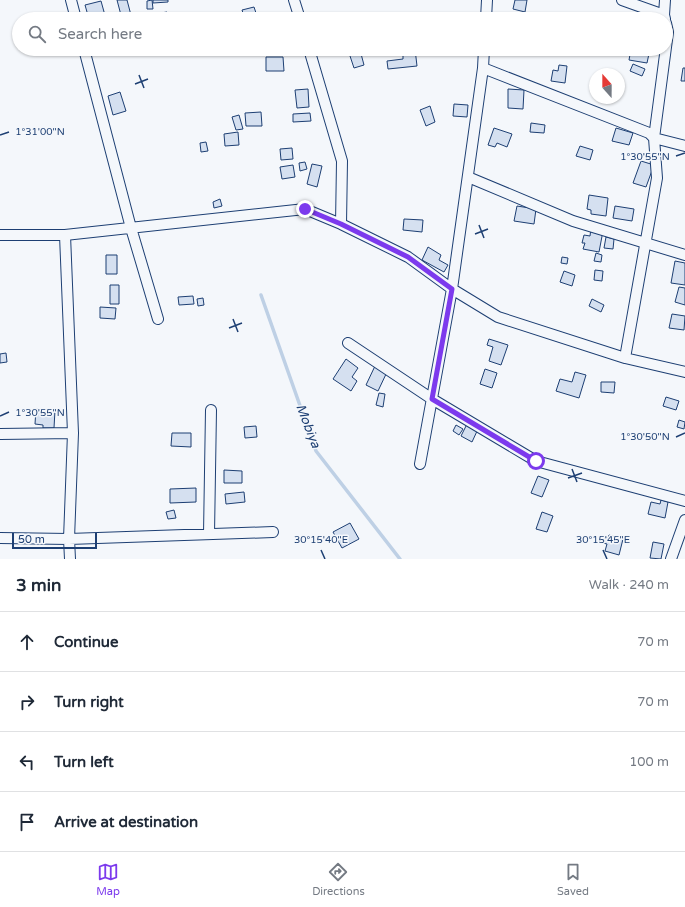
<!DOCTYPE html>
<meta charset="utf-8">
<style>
body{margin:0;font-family:"Varela Round",sans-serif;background:#f6f6f7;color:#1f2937}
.compass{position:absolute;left:589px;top:68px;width:36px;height:36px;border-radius:50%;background:#fff;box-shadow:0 1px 3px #0004;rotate:339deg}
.scale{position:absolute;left:12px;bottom:10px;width:85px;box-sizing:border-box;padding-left:4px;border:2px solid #1d3f73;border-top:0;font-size:11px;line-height:14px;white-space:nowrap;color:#1d3f73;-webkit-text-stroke:3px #f4f7fb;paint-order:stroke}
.stop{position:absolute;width:12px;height:12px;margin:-9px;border:3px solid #7c3aed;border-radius:50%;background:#fff}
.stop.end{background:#7c3aed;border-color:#fff;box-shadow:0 1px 4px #0008}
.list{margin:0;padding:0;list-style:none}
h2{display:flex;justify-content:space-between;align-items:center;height:52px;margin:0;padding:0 16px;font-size:17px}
h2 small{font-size:13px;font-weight:400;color:#747a83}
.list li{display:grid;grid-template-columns:26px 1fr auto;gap:12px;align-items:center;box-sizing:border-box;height:60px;padding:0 16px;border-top:1px solid #e0e1e3}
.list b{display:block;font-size:15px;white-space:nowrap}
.list em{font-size:13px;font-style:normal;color:#747a83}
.icon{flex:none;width:22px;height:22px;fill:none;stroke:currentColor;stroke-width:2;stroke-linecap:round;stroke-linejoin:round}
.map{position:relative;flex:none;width:685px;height:559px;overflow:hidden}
.search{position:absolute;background:#fff;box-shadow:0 1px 3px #0004;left:12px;right:12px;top:12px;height:44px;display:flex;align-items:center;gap:10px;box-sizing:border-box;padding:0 14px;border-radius:22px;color:#747a83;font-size:15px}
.sheet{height:292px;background:#fff}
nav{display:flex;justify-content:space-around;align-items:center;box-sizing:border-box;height:56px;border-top:1px solid #e0e1e3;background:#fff;font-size:11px;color:#747a83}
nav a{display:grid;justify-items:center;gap:2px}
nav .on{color:#7c3aed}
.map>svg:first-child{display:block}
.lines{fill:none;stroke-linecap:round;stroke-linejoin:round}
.stream{stroke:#bed0e5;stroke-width:3.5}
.building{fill:#d5e0f0;stroke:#1d3f73}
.street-casing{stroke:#1d3f73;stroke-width:12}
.street{stroke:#f4f7fb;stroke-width:10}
.route{stroke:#7c3aed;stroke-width:5}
.ticks{fill:none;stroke:#1d3f73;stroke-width:1.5}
.labels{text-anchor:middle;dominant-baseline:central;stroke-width:3;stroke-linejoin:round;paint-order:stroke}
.water-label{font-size:13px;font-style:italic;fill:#1d3f73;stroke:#f4f7fb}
.ticks-label{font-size:10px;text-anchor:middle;fill:#1d3f73;stroke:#f4f7fb;stroke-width:3;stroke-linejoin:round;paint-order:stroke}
</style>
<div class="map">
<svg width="685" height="559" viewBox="0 0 685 559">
<rect width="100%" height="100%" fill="#f4f7fb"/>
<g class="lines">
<path class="stream" d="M261,295L316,451L400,559"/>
</g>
<path class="building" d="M117,0H127L132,19H122Z
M152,0L153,9H147V1Z
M153,0H168V2L153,3Z
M515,0H527L525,12L513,9Z
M101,1L106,19H89L85,5Z
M254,7L258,19H245L242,10Z
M167,12L168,19H149L148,15Z
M233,14L234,19H212V15Z
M415,49L417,66L388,69L387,61L403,59V50Z
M537,49H555L554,53Z
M601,49H623L621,55Z
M631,49H650L647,63L629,60Z
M360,50L364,65L354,68L349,53Z
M266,57H283L284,71H266Z
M633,64L645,69L642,76L630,71Z
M559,65L567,66L565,83L551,81L553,70L558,71Z
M683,68H685V81H681Z
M308,89L309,107L297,108L295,90Z
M508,89L524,90L523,109L508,108Z
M120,92L126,111L113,115L108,96Z
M454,104L468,105L467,117L453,116Z
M430,106L435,122L426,126L420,110Z
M261,112L262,126H246L245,113Z
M310,113L311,121L293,122V114Z
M239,115L243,129L236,130L232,117Z
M531,123L545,125L544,133L530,132Z
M494,128L512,134L507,147L497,143L495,147L488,145Z
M616,128L633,133L629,145L612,141Z
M238,132L239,145L225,146L224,134Z
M206,142L208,151L201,152L200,143Z
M580,146L593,150L590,160L576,156Z
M292,148L293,159L281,160L280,149Z
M641,161L654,165L646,187L633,183Z
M305,162L307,169L300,171L299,163Z
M312,164L322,166L317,187L307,184Z
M293,165L295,177L282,179L280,167Z
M589,195L608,198L606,216L591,214V210L587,209Z
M220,199L222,206L214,208L213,202Z
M517,206L536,209L534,224L514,221Z
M615,206L634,209L632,221L613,218Z
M404,219L423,220L422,232L403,230Z
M591,228L603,231L599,252L583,249L585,243H582L584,235L590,236Z
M606,237L614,239L613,249L604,248Z
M428,247L441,255L439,260L448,265L444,272L422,260Z
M596,253L602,255L601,262L594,261Z
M106,255H117V274H106Z
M562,257L568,258L567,264L561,263Z
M675,261L685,263V285L671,283Z
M595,270L603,271L602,281L594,280Z
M564,271L575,275L572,286L560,282Z
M110,285H119V304H110Z
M679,287L685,288V305L675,302Z
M193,296L194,304L179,305L178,297Z
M203,298L204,305L198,306L197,299Z
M592,299L604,305L601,312L589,306Z
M100,307L116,308L115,319L100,318Z
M672,314L685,316L684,330L669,328Z
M489,339L508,345L501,365L489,361L493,347L487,345Z
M6,353L7,362L0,363V354Z
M346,359L358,368L352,377L357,381L351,391L333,379Z
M375,366L387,372L378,391L366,385Z
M485,369L497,373L492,388L480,384Z
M575,372L586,375L579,398L556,391L560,379L572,382Z
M601,382H615L614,393L601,392Z
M379,393L385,394L383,407L376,405Z
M666,397L679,401L676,410L663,406Z
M36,409L55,410L54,428H43V425L35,424Z
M679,420L685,422L684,429L677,427Z
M467,424L478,429L472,442L461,436Z
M456,425L463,429L459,435L453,431Z
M256,426L257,437L245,438L244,427Z
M172,433H191V447L171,446Z
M224,470L242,471V483H224Z
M538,476L549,480L542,497L531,493Z
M196,488V502L170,503V489Z
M244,492L245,502L226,504L225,494Z
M661,500L668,502L665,518L648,514L651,502L660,504Z
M174,510L176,518L168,519L166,512Z
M542,512L553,516L547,532L536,529Z
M350,523L359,539L342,548L333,532Z
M609,535L623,539L619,555L605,551L607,544L603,543L605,537L608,538Z
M653,542L664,544L661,559L650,558Z"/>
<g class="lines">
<defs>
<path id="street" d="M71,0L76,19
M294,0L300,19
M622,0L664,15
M486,19L487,0
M665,19L664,15L665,0
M84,49L131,228L158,319
M309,49L342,161L341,224
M483,68L649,133L654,138L685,146
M468,177L573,221L685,255
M0,235H65L305,209L341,224L408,257L452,289L498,317L625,358L685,372
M65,235L73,433L69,539L70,559
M348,343L432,399L536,461L685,501
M625,358L657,178L654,138L668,32L666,23
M0,434L73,433
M420,464L452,289L483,68L484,49
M209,534L211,410
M0,538L69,539L273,532
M671,559L685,520"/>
</defs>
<use href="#street" class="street-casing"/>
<use href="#street" class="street"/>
</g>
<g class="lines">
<path class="route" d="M305,209L341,224L408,257L452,289L432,399L536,461"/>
</g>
<path class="ticks" d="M139,75L144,88M135,84L148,79M0,135L9,132M676,156L685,153M479,225L484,238M475,234L488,229M233,319L238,332M229,328L242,323M0,416L9,412M676,437L685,433M572,469L577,482M568,478L582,473M321,550L325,559M603,550L607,559"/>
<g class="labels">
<g class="water-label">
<text transform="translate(308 426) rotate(69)">Mobiya</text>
</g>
</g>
<g class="ticks-label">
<text x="40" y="135">1°31'00"N</text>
<text x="645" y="160">1°30'55"N</text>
<text x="40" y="416">1°30'55"N</text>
<text x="645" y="440">1°30'50"N</text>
<text x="321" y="543">30°15'40"E</text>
<text x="603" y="543">30°15'45"E</text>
</g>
</svg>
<svg class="compass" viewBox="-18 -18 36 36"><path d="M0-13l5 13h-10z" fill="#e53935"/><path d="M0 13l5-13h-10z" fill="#747a83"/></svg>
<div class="scale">50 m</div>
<div class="stop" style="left:536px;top:461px"></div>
<div class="stop end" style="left:305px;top:209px"></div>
<div class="search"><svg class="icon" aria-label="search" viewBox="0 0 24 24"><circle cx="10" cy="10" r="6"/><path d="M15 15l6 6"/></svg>Search here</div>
</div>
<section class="sheet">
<h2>3 min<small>Walk · 240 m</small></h2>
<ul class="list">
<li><svg class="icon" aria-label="ahead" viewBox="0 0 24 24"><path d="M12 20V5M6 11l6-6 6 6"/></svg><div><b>Continue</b></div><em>70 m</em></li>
<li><svg class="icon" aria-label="right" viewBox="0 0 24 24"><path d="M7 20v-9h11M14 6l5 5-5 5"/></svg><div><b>Turn right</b></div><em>70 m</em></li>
<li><svg class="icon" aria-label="left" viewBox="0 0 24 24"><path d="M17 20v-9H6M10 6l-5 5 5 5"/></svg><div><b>Turn left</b></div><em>100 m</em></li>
<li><svg class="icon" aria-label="arrive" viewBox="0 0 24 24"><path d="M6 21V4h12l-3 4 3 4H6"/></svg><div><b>Arrive at destination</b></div></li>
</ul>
</section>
<nav>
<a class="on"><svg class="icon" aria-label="map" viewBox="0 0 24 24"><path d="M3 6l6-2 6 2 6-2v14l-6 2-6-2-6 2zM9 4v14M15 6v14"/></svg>Map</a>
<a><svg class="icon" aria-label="directions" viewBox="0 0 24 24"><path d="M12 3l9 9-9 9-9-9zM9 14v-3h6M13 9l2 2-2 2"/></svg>Directions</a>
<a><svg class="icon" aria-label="saved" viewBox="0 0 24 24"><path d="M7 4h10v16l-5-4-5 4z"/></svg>Saved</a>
</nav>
